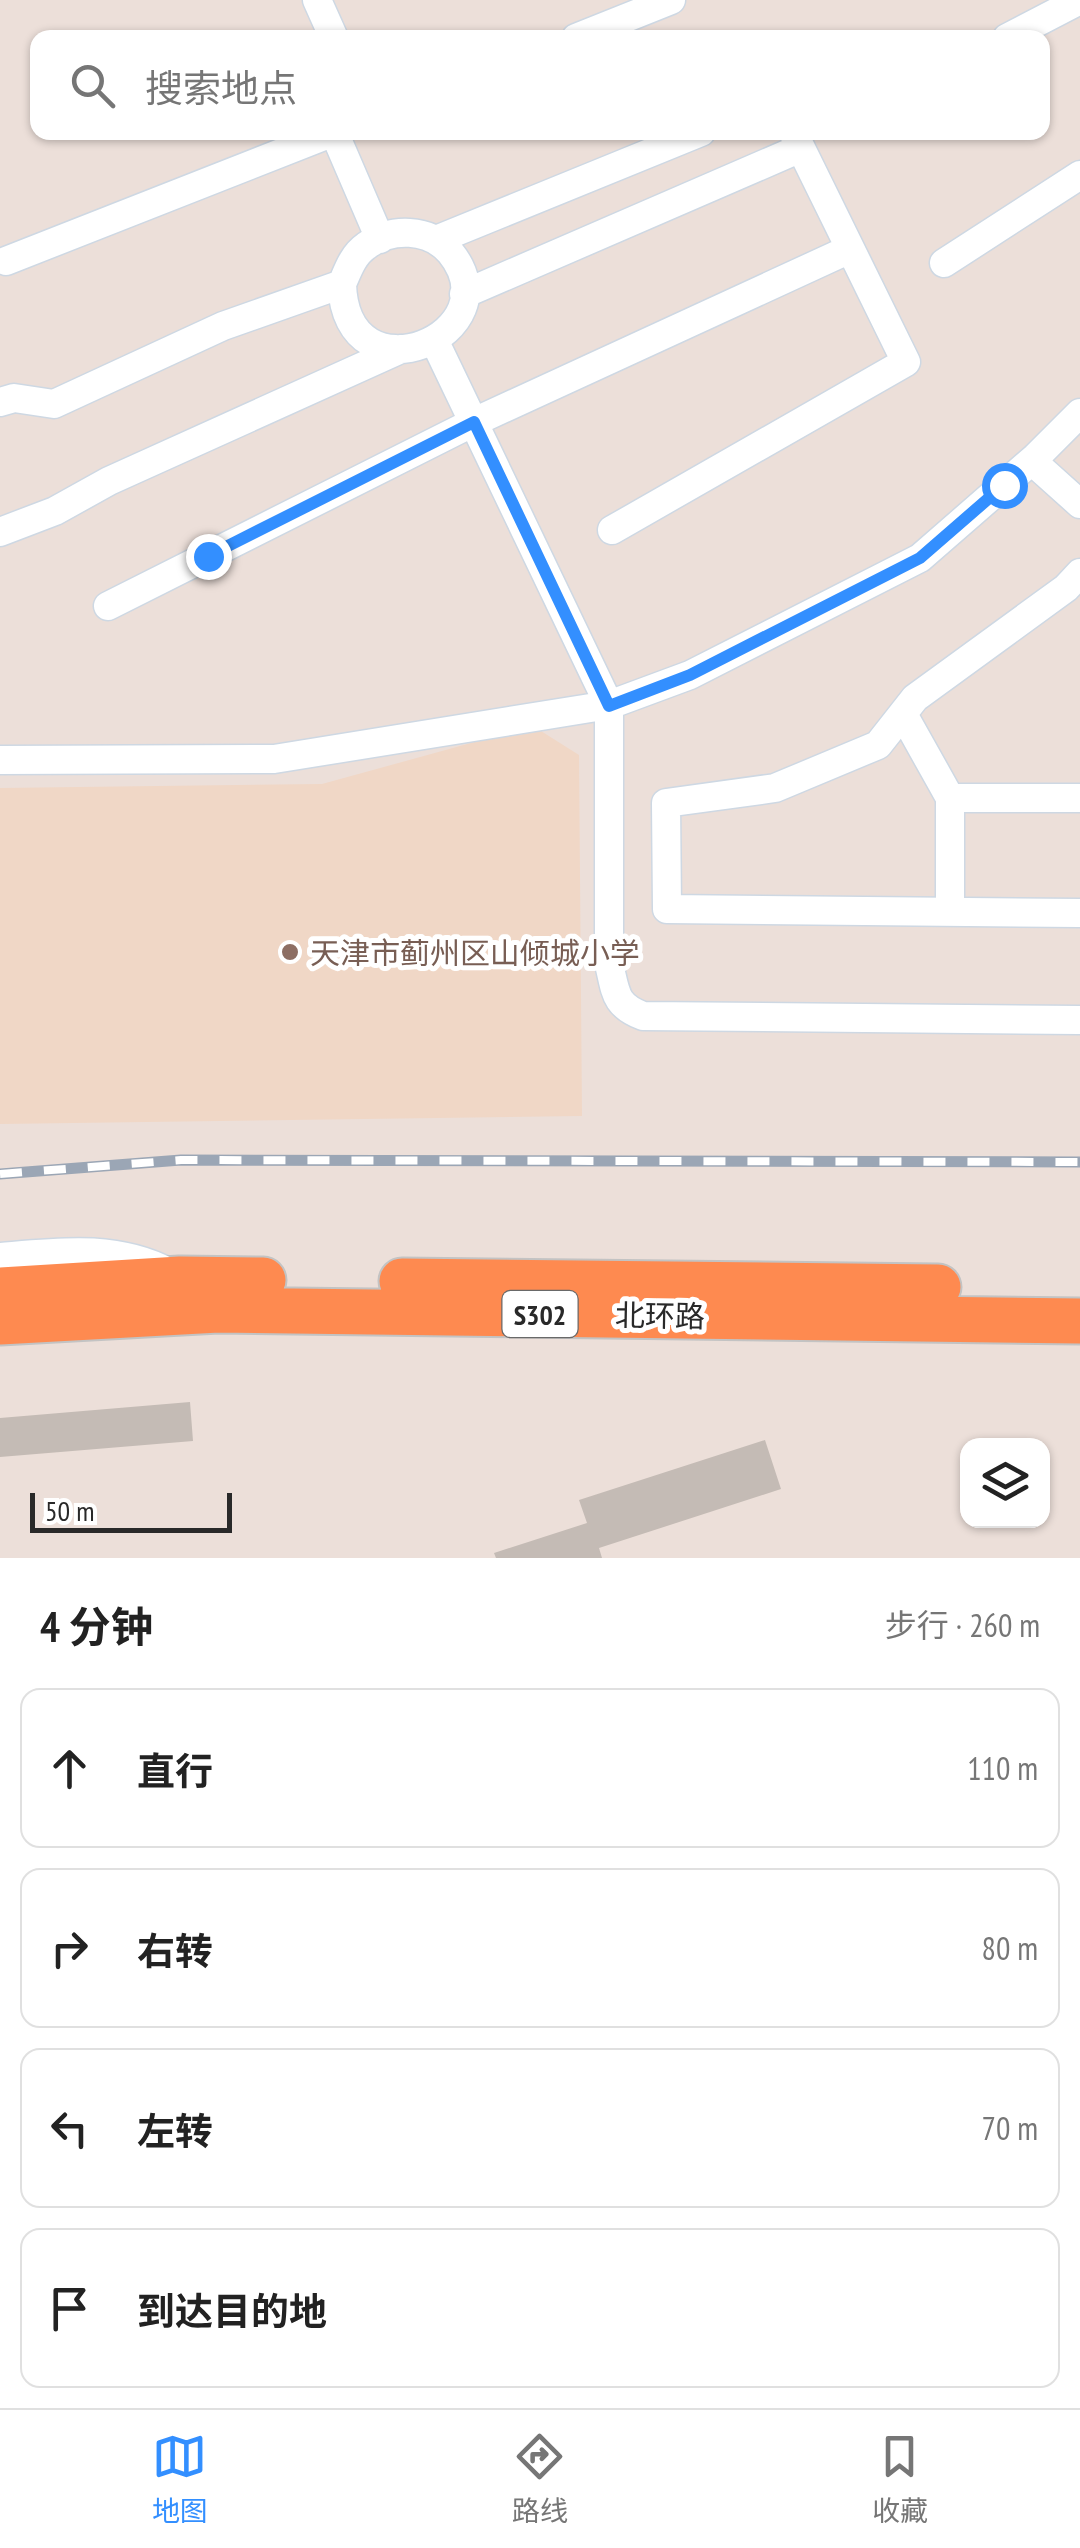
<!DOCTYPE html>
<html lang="zh">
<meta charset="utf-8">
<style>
body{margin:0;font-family:"PT Sans Narrow","Noto Sans SC",sans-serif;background:#f2f2f2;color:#222}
.controls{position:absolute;right:30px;bottom:30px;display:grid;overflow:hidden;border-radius:20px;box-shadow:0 2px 8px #0004}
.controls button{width:90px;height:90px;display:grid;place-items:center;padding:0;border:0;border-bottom:2px solid #e0e0e0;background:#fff;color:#222;font:50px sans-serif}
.scale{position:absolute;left:30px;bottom:25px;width:202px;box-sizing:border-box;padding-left:10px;border:5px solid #292929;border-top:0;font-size:28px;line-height:35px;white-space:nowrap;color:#292929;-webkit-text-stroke:8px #fff;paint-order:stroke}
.stop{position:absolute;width:30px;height:30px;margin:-22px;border:8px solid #338fff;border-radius:50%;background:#fff}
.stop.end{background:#338fff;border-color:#fff;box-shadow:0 2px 10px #0008}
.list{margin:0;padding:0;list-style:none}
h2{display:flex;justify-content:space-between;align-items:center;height:130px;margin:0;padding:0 40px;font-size:42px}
h2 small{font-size:32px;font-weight:400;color:#767676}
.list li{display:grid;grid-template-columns:65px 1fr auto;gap:30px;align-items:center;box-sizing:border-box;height:160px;margin:0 20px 20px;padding:0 20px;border:2px solid #e0e0e0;border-radius:20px}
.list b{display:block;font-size:38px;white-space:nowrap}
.list em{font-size:32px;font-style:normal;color:#767676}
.icon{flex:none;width:55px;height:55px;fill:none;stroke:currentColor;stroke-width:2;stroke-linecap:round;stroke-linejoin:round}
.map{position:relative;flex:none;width:1080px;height:1558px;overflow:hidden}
.search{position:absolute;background:#fff;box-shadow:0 2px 8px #0004;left:30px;right:30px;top:30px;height:110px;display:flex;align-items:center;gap:25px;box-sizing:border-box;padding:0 35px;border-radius:20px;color:#767676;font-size:38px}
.sheet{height:850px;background:#fff}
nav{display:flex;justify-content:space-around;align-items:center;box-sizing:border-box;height:140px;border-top:2px solid #e0e0e0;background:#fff;font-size:28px;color:#767676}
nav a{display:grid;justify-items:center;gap:5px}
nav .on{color:#338fff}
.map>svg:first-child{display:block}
.education{fill:#f0d7c6}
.building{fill:#c4bbb5}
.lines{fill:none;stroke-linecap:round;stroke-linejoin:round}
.minor-casing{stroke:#ced8e3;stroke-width:31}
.trunk-casing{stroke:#c3c3c3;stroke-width:49}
.minor{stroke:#fff;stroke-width:28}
.trunk{stroke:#fe8a50;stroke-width:45}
.rail-casing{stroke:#9ba6b5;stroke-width:11}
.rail{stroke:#fff;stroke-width:8;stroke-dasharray:22;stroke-linecap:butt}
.route{stroke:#338fff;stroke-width:12}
.education-dot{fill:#8d6e63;stroke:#fff;stroke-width:4}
.labels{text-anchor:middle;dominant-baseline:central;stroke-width:10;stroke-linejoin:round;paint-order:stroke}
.shield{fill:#fff;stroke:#696969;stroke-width:2.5}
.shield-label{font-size:28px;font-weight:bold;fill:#292929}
.education-label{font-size:30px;fill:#785e54;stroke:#fff;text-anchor:start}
.street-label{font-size:30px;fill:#292929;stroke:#fff}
</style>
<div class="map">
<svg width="1080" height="1558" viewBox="0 0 1080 1558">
<rect width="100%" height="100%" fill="#ecdfd9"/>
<path class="education" d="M533,726L579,755L582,1116L0,1124V788L322,784Z"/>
<path class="building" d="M190,1402L193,1441L0,1457V1418Z
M765,1440L781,1489L599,1548L602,1558H496L494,1553L587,1523L579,1500Z"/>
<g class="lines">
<defs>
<path id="minor" d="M317,0L334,38
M576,38L671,0
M1007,38L1080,0
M436,240L701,132
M6,261L334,132L380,239
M944,263L1080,175
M464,294L801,148
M435,342L609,705V964C616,992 614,1005 643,1016L1080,1020
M0,402L14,398L54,404L223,326L342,284C348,270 353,255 366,246C391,227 429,228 450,252C517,334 346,406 342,284
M1032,461L1080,504
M612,530L906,362L793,132
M0,532L55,511L109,481L401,349
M1080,573L1066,588L915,698L878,745L775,788L666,803L667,909L1080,913
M108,606L474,422L850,249
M903,714L950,798V911
M0,760L274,759L609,705L690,675L920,558L1036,457L1080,413
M950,798H1080
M0,1257C58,1252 117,1244 170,1273"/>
<path id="trunk" d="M402,1281L938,1287
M0,1290L180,1279L263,1280
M0,1322L218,1310L1080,1321"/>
</defs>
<use href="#minor" class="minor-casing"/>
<use href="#trunk" class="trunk-casing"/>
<use href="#minor" class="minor"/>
<use href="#trunk" class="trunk"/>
<defs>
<path id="rail" d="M0,1174L181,1160L1080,1162"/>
</defs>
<use href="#rail" class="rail-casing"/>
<use href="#rail" class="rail"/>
</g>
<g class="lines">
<path class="route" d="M208,556L474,422L609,706L690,675L920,558L1004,485"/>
</g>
<circle class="education-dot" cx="290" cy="952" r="10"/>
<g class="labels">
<rect class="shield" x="502.5" y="1291" width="75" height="46" rx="8"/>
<g class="shield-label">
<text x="540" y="1314">S302</text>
</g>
<g class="education-label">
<text x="310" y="952">天津市蓟州区山倾城小学</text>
</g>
<g class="street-label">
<text transform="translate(660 1315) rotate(1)">北环路</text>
</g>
</g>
</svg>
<div class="controls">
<button><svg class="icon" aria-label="layers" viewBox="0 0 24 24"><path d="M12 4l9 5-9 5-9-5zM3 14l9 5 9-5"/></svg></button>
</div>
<div class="scale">50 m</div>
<div class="stop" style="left:1004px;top:485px"></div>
<div class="stop end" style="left:208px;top:556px"></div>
<div class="search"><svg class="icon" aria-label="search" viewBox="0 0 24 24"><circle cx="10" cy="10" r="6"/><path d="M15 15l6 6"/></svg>搜索地点</div>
</div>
<section class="sheet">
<h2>4 分钟<small>步行 · 260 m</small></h2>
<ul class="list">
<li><svg class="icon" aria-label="ahead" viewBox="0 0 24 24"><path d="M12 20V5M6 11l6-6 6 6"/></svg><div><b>直行</b></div><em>110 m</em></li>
<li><svg class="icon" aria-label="right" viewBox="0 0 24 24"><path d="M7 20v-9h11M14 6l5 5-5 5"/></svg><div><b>右转</b></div><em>80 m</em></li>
<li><svg class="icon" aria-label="left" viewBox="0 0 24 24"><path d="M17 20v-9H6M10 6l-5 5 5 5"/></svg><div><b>左转</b></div><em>70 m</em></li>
<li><svg class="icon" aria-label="arrive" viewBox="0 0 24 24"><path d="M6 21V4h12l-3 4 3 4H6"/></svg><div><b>到达目的地</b></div></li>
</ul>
</section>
<nav>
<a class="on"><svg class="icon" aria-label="map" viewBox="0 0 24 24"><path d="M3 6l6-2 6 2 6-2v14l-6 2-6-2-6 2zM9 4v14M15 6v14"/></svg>地图</a>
<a><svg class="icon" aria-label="directions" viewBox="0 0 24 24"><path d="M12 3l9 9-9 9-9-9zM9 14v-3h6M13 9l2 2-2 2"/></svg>路线</a>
<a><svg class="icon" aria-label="saved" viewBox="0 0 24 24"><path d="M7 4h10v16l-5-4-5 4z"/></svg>收藏</a>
</nav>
